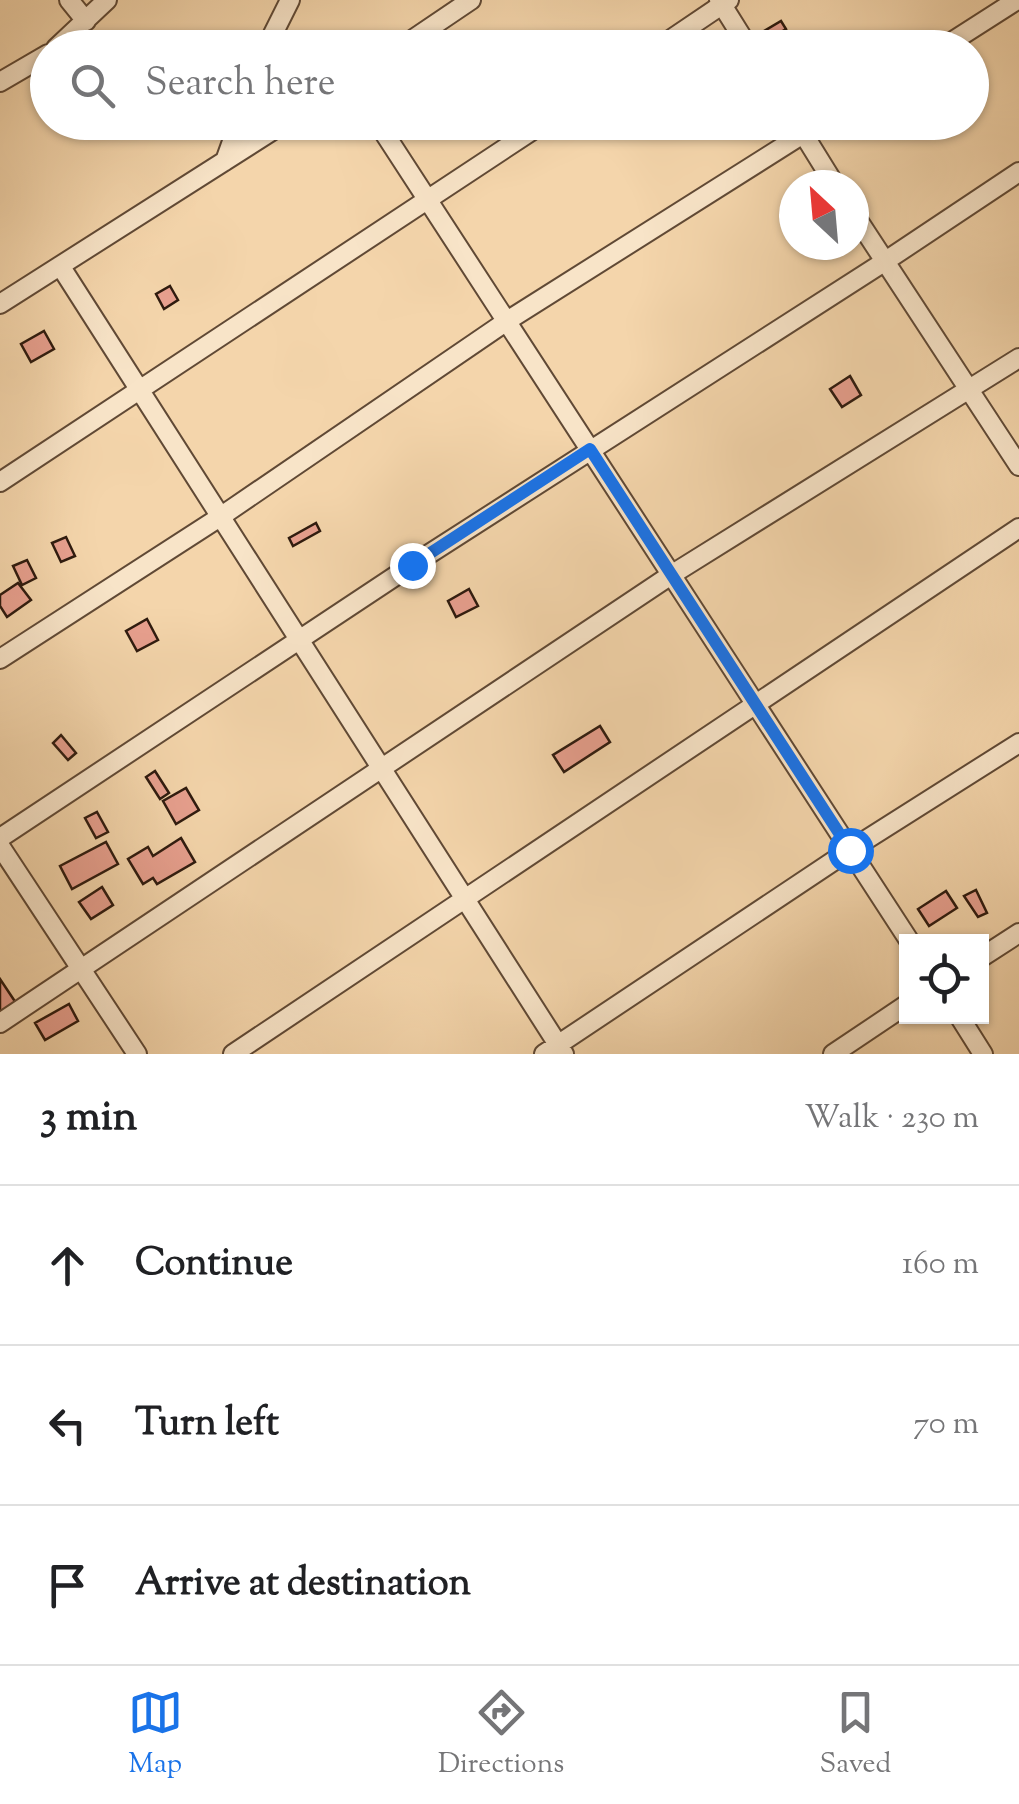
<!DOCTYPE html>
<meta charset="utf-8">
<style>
body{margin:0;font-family:"Sorts Mill Goudy",serif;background:#f6f6f6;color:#202124}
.controls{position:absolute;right:30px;bottom:30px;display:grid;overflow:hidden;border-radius:0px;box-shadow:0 2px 8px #0004}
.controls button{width:90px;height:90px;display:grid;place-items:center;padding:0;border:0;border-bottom:2px solid #e0e0e0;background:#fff;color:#202124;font:50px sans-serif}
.compass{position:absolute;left:779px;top:170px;width:90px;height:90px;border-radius:50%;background:#fff;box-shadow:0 2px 8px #0004;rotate:334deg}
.stop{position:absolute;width:30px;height:30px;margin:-22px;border:8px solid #1a73e8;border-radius:50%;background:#fff}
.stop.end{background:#1a73e8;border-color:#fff;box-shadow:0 2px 10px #0008}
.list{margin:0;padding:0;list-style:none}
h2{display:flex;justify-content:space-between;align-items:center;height:130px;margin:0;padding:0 40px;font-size:42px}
h2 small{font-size:32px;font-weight:400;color:#757577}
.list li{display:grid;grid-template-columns:65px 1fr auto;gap:30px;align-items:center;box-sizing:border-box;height:160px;padding:0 40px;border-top:2px solid #e0e0e0}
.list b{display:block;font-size:38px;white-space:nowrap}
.list em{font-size:32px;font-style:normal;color:#757577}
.icon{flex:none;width:55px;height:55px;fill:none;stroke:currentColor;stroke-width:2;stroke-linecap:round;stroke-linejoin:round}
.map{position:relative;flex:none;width:1019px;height:1054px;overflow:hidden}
.search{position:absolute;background:#fff;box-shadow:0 2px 8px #0004;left:30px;right:30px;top:30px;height:110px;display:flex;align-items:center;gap:25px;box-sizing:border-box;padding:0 35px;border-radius:55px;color:#757577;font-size:38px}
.sheet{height:610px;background:#fff}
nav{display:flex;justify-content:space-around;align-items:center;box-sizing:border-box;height:140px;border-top:2px solid #e0e0e0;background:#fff;font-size:28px;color:#757577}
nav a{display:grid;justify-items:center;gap:5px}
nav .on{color:#1a73e8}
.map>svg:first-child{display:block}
.building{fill:#e8a08f;stroke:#2e1a0e;stroke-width:2.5}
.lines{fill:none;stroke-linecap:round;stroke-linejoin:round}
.minor-casing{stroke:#604935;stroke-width:22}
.minor{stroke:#f8e4c8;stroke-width:18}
.route{stroke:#1a73e8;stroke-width:12}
</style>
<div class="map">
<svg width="1019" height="1054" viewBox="0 0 1019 1054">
<rect width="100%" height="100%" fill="#f4d5ab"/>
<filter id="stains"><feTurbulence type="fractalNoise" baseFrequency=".002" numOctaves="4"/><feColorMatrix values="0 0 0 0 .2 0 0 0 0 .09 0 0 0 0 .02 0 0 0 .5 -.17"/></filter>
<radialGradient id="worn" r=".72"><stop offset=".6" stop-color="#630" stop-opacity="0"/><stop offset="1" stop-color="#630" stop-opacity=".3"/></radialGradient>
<path class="building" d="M781,21L786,29L764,42L759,34Z
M170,286L178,300L164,309L156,294Z
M44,331L54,349L31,362L21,344Z
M850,376L861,395L842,407L830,389Z
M316,523L320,531L293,546L289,538Z
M66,537L75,556L61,562L52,543Z
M27,560L36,578L22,585L13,566Z
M18,583L31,600L7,617L0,606V595Z
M469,589L478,606L456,617L448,601Z
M147,619L158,640L137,651L126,631Z
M600,726L610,742L564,772L553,755Z
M61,735L76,753L68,760L53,743Z
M155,771L169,793L160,799L146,777Z
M186,788L199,810L176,824L163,801Z
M97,812L108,832L96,838L85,818Z
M181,838L195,862L157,884L153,878L143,884L128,859L148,847L153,856Z
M106,842L118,864L72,889L60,866Z
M102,887L113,905L91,919L79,902Z
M976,890L987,913L978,917L964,896Z
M946,891L957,908L929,926L918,909Z
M0,979L16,1003L0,1014Z
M69,1004L78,1021L45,1040L35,1023Z"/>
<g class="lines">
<defs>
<path id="minor" d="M69,0L86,21
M719,0L749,48
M56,48L107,0
M266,48L290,0
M400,48L471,0
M658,48L729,0
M942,48L1017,0
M0,82L48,54
M377,122L910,942
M796,122L835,185
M225,161L239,122
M854,214L1019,466
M61,267L564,1054
M0,304L286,122
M0,482L545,122
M0,659L220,517L507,321L822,122
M0,838L412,565L884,262L1019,172
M0,846L137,1054
M982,957L1019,933
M959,1016L983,1054
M0,1023L671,575L1019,358
M233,1054L1019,528
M544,1054L850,850L1019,743
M833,1054L906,1005"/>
</defs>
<use href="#minor" class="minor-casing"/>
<use href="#minor" class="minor"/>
</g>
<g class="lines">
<path class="route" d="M412,565L590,449L850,850"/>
</g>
<rect width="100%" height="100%" filter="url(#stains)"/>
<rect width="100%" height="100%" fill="url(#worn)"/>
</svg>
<div class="controls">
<button><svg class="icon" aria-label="locate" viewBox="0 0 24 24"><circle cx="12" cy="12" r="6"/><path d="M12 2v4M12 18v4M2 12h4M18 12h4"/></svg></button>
</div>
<svg class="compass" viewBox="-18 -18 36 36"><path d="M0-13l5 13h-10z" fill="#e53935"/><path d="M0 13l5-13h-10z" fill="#757577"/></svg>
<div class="stop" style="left:850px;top:850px"></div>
<div class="stop end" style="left:412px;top:565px"></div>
<div class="search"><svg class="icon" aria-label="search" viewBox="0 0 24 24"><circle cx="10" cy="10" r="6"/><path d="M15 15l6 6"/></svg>Search here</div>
</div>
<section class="sheet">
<h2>3 min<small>Walk · 230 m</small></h2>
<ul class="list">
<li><svg class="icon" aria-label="ahead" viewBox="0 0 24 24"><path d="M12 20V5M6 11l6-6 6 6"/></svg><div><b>Continue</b></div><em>160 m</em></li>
<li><svg class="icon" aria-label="left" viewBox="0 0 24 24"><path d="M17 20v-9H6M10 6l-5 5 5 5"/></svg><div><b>Turn left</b></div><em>70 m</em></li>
<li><svg class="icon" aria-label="arrive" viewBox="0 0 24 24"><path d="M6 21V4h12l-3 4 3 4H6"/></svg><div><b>Arrive at destination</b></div></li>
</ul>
</section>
<nav>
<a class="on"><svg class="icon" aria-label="map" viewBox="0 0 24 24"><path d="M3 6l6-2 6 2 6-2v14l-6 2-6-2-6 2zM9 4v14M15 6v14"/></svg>Map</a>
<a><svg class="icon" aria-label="directions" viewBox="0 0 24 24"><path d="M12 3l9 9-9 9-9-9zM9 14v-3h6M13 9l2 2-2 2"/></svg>Directions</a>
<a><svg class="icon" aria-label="saved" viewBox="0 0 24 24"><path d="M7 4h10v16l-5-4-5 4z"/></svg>Saved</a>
</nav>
